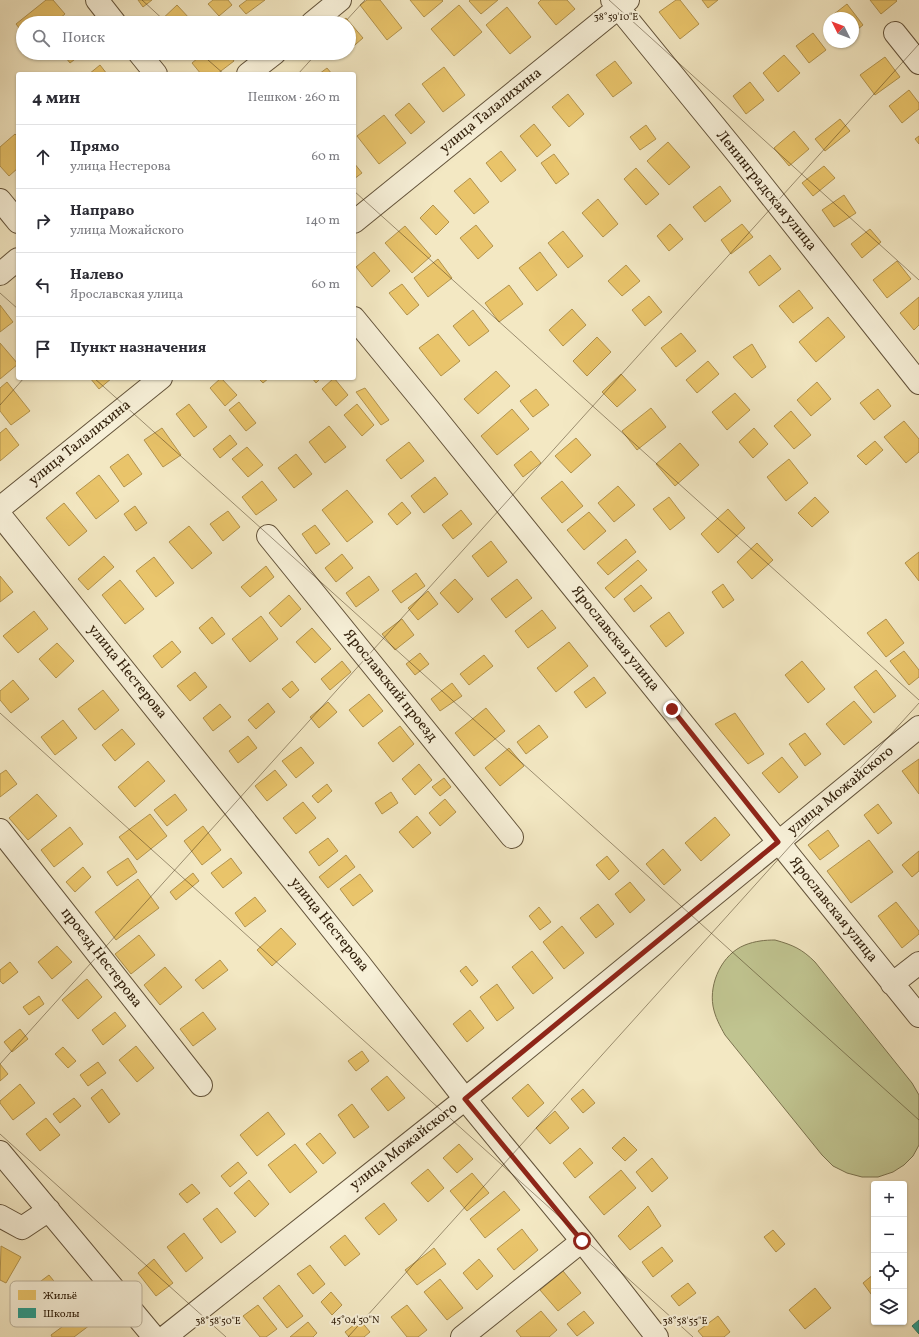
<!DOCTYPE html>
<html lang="ru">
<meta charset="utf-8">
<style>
body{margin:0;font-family:Vollkorn,serif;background:#f2f2f3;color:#2b2b33}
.controls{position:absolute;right:12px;bottom:12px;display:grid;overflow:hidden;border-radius:4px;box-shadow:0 1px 3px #0004}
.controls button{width:36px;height:36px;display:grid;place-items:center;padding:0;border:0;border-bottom:1px solid #e1e1e2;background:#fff;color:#2b2b33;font:20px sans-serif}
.compass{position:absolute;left:823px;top:12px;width:36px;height:36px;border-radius:50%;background:#fff;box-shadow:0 1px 3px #0004;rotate:312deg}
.stop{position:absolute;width:12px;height:12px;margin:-9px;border:3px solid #8f2418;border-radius:50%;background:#fff}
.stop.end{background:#8f2418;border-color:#fff;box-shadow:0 1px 4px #0008}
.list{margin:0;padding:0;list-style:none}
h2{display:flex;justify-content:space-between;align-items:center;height:52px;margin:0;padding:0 16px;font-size:17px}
h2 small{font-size:13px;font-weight:400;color:#7c7c81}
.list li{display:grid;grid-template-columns:26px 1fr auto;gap:12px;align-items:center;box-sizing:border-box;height:64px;padding:0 16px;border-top:1px solid #e1e1e2}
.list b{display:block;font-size:15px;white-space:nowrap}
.list p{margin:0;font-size:13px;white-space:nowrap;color:#7c7c81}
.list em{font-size:13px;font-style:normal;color:#7c7c81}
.icon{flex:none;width:22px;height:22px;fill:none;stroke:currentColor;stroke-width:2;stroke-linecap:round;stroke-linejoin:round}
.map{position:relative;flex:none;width:919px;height:1337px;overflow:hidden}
.search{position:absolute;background:#fff;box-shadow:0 1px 3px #0004;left:16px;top:16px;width:340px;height:44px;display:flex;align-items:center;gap:10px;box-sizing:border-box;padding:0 14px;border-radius:22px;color:#7c7c81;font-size:15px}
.panel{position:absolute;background:#fff;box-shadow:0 1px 3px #0004;left:16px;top:72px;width:340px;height:308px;border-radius:4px}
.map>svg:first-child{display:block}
.green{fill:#c0c490;stroke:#7a724e}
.homes{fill:#e9c46a;stroke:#b2934e}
.schools{fill:#2a9d8f;stroke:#2d7868}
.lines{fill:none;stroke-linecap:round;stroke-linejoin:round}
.minor-casing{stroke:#63533a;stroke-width:24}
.minor{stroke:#f7f0d8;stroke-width:22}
.route{stroke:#8f2418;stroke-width:5}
.ticks{fill:none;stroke:#33210c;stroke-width:1;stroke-opacity:0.45}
.labels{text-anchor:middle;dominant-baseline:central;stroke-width:4;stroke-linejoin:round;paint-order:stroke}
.street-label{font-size:15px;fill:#33210c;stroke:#f7f0d8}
.key{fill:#f7f0d8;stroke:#bcb29b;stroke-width:1}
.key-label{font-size:11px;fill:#33210c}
.ticks-label{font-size:10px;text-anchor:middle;fill:#33210c;stroke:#f7f0d8;stroke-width:4;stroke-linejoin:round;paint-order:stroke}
</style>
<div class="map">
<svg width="919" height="1337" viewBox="0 0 919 1337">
<rect width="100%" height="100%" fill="#f3e8c3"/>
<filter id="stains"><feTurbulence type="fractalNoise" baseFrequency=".005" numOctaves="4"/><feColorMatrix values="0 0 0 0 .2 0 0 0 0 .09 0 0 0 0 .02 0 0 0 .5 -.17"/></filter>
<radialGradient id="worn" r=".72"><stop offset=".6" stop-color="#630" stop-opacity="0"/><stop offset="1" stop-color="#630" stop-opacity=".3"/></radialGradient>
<path class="green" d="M775,940C793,945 802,949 815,962L912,1083L919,1095V1145L913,1156L904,1165L893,1172L878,1177H862L847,1173L833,1166L822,1155L725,1035C720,1026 715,1017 713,1006C709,983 722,954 745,945C755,941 765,940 775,940Z"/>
<path class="homes" d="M46,0H53L65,14L54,23H23V33L16,24Z
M138,0H152L143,7Z
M213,0H228L232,5L219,16L208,4Z
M247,0H265L246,14L239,6Z
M367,0H380L402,28L387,40L360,5Z
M410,0H442L443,1L424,17Z
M470,0H498L481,14L469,1Z
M541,0H567L575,9L556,25L538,3Z
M676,0H680L699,24L680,39L659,12Z
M702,0H718L708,8Z
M870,0H896L897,1L881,14Z
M847,4L863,25L853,33V18H829Z
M177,5L190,19L186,23H158Z
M459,5L482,32L454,56L431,29Z
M507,7L531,37L510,54L486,25Z
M346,18L363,38L349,50V23H340Z
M813,33L826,50L809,63L796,46Z
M62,53H83L70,63Z
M204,53H228L234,61L217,74H201L192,63Z
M784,55L800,73L778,92L763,73Z
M885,57L900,77L875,95L860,75Z
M615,61L632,83L613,97L596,75Z
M100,65L107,74H89Z
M444,67L465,95L443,112L422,84Z
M327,68L332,74H319Z
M750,82L764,100L746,114L733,96Z
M909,90L919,103V109L902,123L889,106Z
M568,94L584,114L569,127L552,107Z
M409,103L425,122L411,134L395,115Z
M384,115L406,143L379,164L357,136Z
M840,119L850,131L825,151L815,139Z
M534,124L551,145L537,157L520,136Z
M646,125L656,139L640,150L630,137Z
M794,131L809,149L789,166L774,148Z
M15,134L18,137V168L9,176L0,166V147Z
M919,136V144L915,139Z
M668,142L690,167L669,185L647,161Z
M501,151L516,170L501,182L486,163Z
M554,154L569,174L556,184L541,163Z
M354,163L362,173L354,179Z
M824,166L835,178L813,196L802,183Z
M636,168L659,194L646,205L624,179Z
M470,178L489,202L474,214L454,191Z
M720,186L731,201L705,222L693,207Z
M844,195L856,213L834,227L822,210Z
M598,199L618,224L603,237L582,213Z
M433,205L449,222L436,235L420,218Z
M670,224L683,239L669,251L657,236Z
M742,224L753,237L731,254L721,240Z
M476,225L493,246L478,259L460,238Z
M405,226L431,256L412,273L385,243Z
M870,229L881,242L862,258L851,244Z
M563,231L583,256L568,268L548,243Z
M374,252L390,271L372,287L356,267Z
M540,252L557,275L537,291L519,268Z
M770,255L781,269L759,286L749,272Z
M438,259L452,278L428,297L414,278Z
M897,261L911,279L887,298L873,280Z
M626,265L640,281L622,296L608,281Z
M402,284L419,305L407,315L389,293Z
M509,285L523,304L499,322L485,303Z
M799,290L813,308L793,323L779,306Z
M649,296L662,312L645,326L632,310Z
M919,297V325L914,330L900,313Z
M0,305L13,322L0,332Z
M572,309L586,325L563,346L549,330Z
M473,310L489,331L469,346L453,326Z
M828,317L845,337L816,362L799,342Z
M681,333L696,351L676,367L661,348Z
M438,334L460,361L441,376L419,348Z
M597,337L611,352L587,376L573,361Z
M0,343L18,364L0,379Z
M752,344L766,367L752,378L733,357Z
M708,361L719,374L697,393L686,380Z
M496,371L510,386L478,414L464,399Z
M621,374L636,390L617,407L602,392Z
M90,378H112L99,389Z
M221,378L237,395L225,406L210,388Z
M258,378H269L263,383Z
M312,378H321L316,383Z
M334,378L348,395L336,406L322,389Z
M7,382L30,411L11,425L0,411V388Z
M817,382L831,399L811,416L797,400Z
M365,388L389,420L381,425L356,392Z
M536,389L549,405L533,417L520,401Z
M878,389L891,406L874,420L860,403Z
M735,393L750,410L727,430L712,412Z
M239,402L256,423L246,431L229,410Z
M189,404L207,427L194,437L176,414Z
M357,404L374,425L362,436L344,415Z
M651,408L666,427L637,450L622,431Z
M512,409L529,429L497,455L481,436Z
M791,411L811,435L794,449L774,426Z
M904,421L919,439V452L906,463L884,437Z
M329,426L346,447L325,463L309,442Z
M6,428L19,445L0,461V433Z
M162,428L181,455L163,467L144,440Z
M754,428L768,444L753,458L739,442Z
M230,435L237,444L220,458L213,449Z
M576,438L591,455L571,473L555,456Z
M875,441L883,450L866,465L857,456Z
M409,442L424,461L401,479L386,460Z
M680,443L699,465L675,486L656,464Z
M247,447L263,465L248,477L232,459Z
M531,451L541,463L523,477L514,465Z
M128,454L142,474L124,487L110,467Z
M296,454L312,474L294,488L278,468Z
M789,459L808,483L786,501L767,477Z
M99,475L119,501L96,519L76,493Z
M435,477L448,494L424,513L411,496Z
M262,481L277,500L256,515L242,497Z
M562,481L583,506L562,523L541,498Z
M618,486L635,505L614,522L598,503Z
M347,490L373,522L347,542L322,510Z
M669,497L685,518L670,530L653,509Z
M815,497L829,512L812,527L798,513Z
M402,502L411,513L397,525L388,514Z
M64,503L87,531L69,546L46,518Z
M135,506L147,523L136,531L124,514Z
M728,509L745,528L718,553L701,534Z
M461,510L472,524L453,539L442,525Z
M228,511L240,527L223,541L210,524Z
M589,512L606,531L584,550L567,530Z
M315,525L330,544L316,554L302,534Z
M189,526L212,553L192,569L169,542Z
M626,539L636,552L608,575L597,563Z
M491,541L507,562L488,577L472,556Z
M757,543L773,560L752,579L737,562Z
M919,552V581L905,563Z
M342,554L353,568L336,582L325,568Z
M104,556L114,567L88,590L78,579Z
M154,557L174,583L156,597L136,571Z
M638,560L647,570L614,598L605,588Z
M266,566L274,577L250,597L241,587Z
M416,573L425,586L401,603L392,591Z
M0,576L13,592L0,602Z
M369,576L379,590L356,607L346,593Z
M455,579L473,599L458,613L440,593Z
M517,579L532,598L506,618L491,599Z
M120,580L144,609L125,624L102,595Z
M723,584L734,600L723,608L712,592Z
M641,585L652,598L634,612L624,599Z
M428,591L438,604L418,620L408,608Z
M289,595L301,609L281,627L269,613Z
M542,610L556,628L528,648L515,631Z
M34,611L48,629L18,653L3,636Z
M669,612L684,633L666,647L650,626Z
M261,616L278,639L250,662L232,639Z
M212,617L225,634L212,644L199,628Z
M402,619L414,635L395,650L382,634Z
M886,619L904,643L886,657L867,633Z
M312,628L331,649L315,663L296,642Z
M172,641L181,652L162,668L153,656Z
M569,642L588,666L556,692L537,668Z
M57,643L74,661L56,678L39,659Z
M904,651L919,670V677L909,685L890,661Z
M420,653L429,664L415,675L406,664Z
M484,655L493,666L469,685L460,674Z
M342,661L351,672L330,690L321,679Z
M802,661L825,689L808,703L785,675Z
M876,670L896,696L874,713L854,687Z
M195,672L207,687L190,701L177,686Z
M594,677L606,693L586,708L574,692Z
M13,680L29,699L11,713L0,700V691Z
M292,681L299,690L290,698L282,689Z
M452,683L462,696L440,711L431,699Z
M103,690L119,710L95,730L78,709Z
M369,694L383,711L363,727L349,710Z
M854,701L872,722L844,745L826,724Z
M328,702L337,712L319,728L310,717Z
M268,703L275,712L256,729L248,720Z
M220,704L231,717L213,731L203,718Z
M486,708L505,731L474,756L455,733Z
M735,713L764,754L748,764L715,724Z
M63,720L77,738L55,755L41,737Z
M539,725L548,737L526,754L517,742Z
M400,726L414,744L393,762L378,743Z
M122,729L135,744L115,761L102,745Z
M805,733L821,754L805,766L789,744Z
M248,736L257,748L238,763L229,751Z
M301,747L314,763L296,778L282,761Z
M509,748L524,766L500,786L485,768Z
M782,757L798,777L779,793L762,773Z
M919,759V794L902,771Z
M148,761L165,781L135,807L118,787Z
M419,764L432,780L415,795L402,779Z
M6,770L17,784L0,797V774Z
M275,770L287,785L267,801L255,786Z
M444,778L451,787L440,796L432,787Z
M327,784L332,791L318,803L312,796Z
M391,792L398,803L382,814L375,803Z
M37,794L57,816L28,840L9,818Z
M175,794L187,810L167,826L154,810Z
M445,799L456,812L440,826L429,813Z
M303,802L316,818L296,834L283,818Z
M878,804L892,823L878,834L864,815Z
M150,814L167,836L137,860L119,837Z
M417,816L431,833L413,848L399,832Z
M715,817L730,835L701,861L685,843Z
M203,826L221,850L202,865L184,841Z
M70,827L83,844L54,867L41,850Z
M828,830L839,846L820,860L808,845Z
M328,838L338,851L319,866L309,852Z
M869,840L893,872L851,903L827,871Z
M663,849L681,870L664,885L646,864Z
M919,851V871L912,877L902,865Z
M346,855L355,867L328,888L319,877Z
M607,856L619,871L609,880L596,865Z
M128,858L137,872L117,886L107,872Z
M231,858L242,873L223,888L211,873Z
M83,867L91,877L75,892L66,882Z
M193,873L199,881L176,900L170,892Z
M360,874L373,891L353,906L340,889Z
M138,879L159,908L116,940L95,912Z
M630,882L645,900L630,913L615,894Z
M255,897L266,911L245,927L235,913Z
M896,902L919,931V934L902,948L878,916Z
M598,904L614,924L596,938L580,918Z
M539,907L551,922L540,930L529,916Z
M562,926L584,953L564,969L543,942Z
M281,928L296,944L272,966L257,950Z
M139,935L155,955L131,974L115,954Z
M57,946L72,962L52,979L38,962Z
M532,951L553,978L533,994L512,967Z
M220,960L228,970L203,989L195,980Z
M10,962L18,972L3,984L0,981V970Z
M466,966L478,981L472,986L460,971Z
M165,967L182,987L160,1005L144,985Z
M87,979L102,997L78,1019L62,1000Z
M497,984L514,1008L497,1021L480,997Z
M39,996L44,1004L29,1015L23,1007Z
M470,1010L484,1028L467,1042L453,1024Z
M115,1012L126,1026L103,1045L92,1030Z
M203,1012L216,1029L193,1046L180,1029Z
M20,1029L28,1039L12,1052L4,1042Z
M136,1046L154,1068L137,1082L119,1060Z
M63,1047L76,1061L68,1068L55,1054Z
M362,1051L369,1061L356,1071L348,1061Z
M98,1062L106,1073L88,1086L80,1075Z
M0,1064L8,1074L0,1081Z
M387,1076L405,1098L388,1111L371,1089Z
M20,1084L35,1103L13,1120L0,1103V1101Z
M528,1084L544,1103L528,1117L512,1098Z
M102,1089L120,1114L109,1123L91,1098Z
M583,1089L595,1103L583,1113L571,1099Z
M74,1098L81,1106L60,1123L53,1114Z
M352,1104L369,1127L354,1138L338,1115Z
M555,1111L569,1128L550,1144L536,1128Z
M268,1112L285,1134L257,1156L240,1135Z
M46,1118L60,1135L40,1151L26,1134Z
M320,1133L336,1153L323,1164L306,1144Z
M624,1137L637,1150L625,1161L612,1148Z
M295,1144L317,1172L290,1193L268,1165Z
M459,1144L473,1159L457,1173L443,1158Z
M580,1148L593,1163L575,1178L563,1163Z
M652,1158L668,1178L652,1192L636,1172Z
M238,1162L247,1173L230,1187L221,1176Z
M428,1169L444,1188L428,1202L411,1183Z
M621,1170L636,1188L604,1215L589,1197Z
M472,1173L489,1193L467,1211L450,1191Z
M249,1180L269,1204L255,1217L234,1193Z
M192,1184L200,1193L187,1203L179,1194Z
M504,1191L520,1210L485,1238L470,1219Z
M384,1203L397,1220L379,1235L365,1218Z
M648,1206L661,1226L630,1250L618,1236Z
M217,1208L236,1232L221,1243L203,1219Z
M522,1229L538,1250L514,1270L497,1249Z
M773,1230L785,1244L776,1252L764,1237Z
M184,1233L203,1258L186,1272L167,1247Z
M345,1235L360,1254L345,1266L330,1247Z
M1,1246L21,1257L6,1283L0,1280Z
M662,1247L673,1261L653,1277L642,1262Z
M434,1248L446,1264L417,1285L405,1270Z
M154,1259L173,1283L156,1296L138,1273Z
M479,1259L493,1276L477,1290L463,1273Z
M310,1265L325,1284L313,1294L297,1274Z
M563,1271L581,1293L558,1311L540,1290Z
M874,1274V1298L863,1283Z
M49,1275L62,1291L42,1307L29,1290Z
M440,1279L463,1308L447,1320L424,1292Z
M688,1283L696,1293L679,1306L671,1296Z
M279,1285L303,1316L287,1328L263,1298Z
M815,1288L831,1308L805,1329L789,1310Z
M331,1292L342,1305L332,1315L321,1302Z
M258,1305L277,1329L266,1337H260L243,1316Z
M407,1305L427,1330L418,1337H407L391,1317Z
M541,1311L557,1330L549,1337H521L516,1331Z
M584,1311L594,1323L577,1336L567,1324Z
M81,1313L90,1325L74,1337H52L51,1335Z
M718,1316L730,1332L724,1337H703L698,1331Z
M360,1320L370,1332L364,1337H349L345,1332Z
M308,1322L317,1333L313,1337H290Z"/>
<path class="schools" d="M919,1320V1334L912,1326Z"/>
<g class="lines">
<defs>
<path id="minor" d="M97,0L115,23
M612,0L740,157L919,383
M312,23L340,0
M895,33L919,63
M139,53L156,74
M248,74L275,53
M0,200L18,222
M354,222L628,0
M0,274L18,259
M354,318L428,408L919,1016
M0,508L161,378
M0,515L359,963L465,1099L582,1241L657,1337
M268,536L512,837
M0,830L201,1085
M892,984L919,963
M0,1152L154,1337
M0,1216L22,1228L49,1210
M165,1337L465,1099L919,727
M462,1337L582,1241"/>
</defs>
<use href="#minor" class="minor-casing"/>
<use href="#minor" class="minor"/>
</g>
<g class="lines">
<path class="route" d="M582,1241L465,1099L778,842L672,709"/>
</g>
<path class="ticks" d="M142,0L167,23M609,0L919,280M344,23L365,0M200,53L224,74M298,74L317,53M354,191L919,700M0,293L18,309M94,378L919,1120M0,405L24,378M0,713L693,1337M0,1064L919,44M0,1134L226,1337M348,1337L919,703"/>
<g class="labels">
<g class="street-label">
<text transform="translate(491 111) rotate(-39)">улица Талалихина</text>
<text transform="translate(766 191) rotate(51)">Ленинградская улица</text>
<text transform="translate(80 443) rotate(-39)">улица Талалихина</text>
<text transform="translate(615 639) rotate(51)">Ярославская улица</text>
<text transform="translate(127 672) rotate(51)">улица Нестерова</text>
<text transform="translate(390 686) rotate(51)">Ярославский проезд</text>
<text transform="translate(841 791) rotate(-39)">улица Можайского</text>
<text transform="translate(833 910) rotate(51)">Ярославская улица</text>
<text transform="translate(329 925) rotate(51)">улица Нестерова</text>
<text transform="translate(101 958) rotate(52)">проезд Нестерова</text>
<text transform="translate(404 1147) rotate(-38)">улица Можайского</text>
</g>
</g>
<rect x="10" y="1281" width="132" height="46" rx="6" class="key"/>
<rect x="18" y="1290" width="18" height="10" fill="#e9c46a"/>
<rect x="18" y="1308" width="18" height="10" fill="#2a9d8f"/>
<g class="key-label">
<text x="43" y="1299">Жильё</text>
<text x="43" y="1317">Школы</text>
</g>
<g class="ticks-label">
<text x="616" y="20">38°59'10"E</text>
<text x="355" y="1323">45°04'50"N</text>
<text x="218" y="1324">38°58'50"E</text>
<text x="685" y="1324">38°58'55"E</text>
</g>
<rect width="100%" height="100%" filter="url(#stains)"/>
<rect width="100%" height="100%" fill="url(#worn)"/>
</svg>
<div class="controls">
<button>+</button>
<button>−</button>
<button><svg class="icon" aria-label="locate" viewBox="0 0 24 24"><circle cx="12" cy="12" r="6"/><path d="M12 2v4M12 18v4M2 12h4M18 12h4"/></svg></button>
<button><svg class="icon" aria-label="layers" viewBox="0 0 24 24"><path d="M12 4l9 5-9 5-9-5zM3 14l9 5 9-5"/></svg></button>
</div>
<svg class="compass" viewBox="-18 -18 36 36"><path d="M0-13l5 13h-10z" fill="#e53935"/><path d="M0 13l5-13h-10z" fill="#7c7c81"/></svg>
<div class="stop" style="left:582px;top:1241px"></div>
<div class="stop end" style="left:672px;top:709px"></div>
<div class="search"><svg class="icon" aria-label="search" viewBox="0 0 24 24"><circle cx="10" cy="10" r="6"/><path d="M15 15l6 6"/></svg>Поиск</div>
<section class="panel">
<h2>4 мин<small>Пешком · 260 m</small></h2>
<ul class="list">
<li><svg class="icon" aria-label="ahead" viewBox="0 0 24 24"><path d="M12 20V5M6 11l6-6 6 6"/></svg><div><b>Прямо</b><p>улица Нестерова</p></div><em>60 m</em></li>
<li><svg class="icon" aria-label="right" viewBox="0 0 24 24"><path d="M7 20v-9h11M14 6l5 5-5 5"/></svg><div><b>Направо</b><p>улица Можайского</p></div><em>140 m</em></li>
<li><svg class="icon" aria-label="left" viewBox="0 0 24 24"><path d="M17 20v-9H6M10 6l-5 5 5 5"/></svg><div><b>Налево</b><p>Ярославская улица</p></div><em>60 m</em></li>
<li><svg class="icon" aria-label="arrive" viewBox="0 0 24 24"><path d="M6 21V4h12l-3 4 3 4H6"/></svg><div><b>Пункт назначения</b></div></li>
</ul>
</section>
</div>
